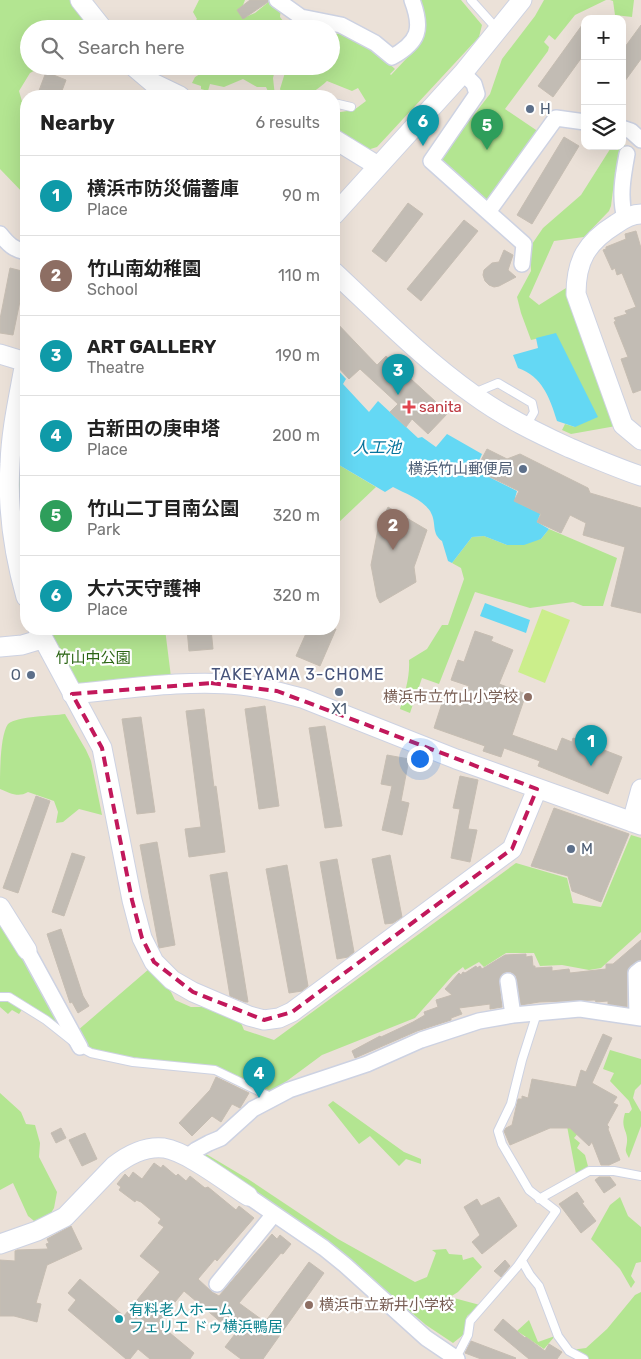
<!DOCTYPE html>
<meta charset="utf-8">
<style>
body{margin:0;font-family:Rubik,"Noto Sans JP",sans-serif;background:#f6f6f6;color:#222}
.controls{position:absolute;right:15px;top:15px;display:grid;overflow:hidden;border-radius:10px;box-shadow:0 5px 20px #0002}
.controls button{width:45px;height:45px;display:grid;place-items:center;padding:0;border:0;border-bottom:1px solid #e0e0e0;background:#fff;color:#222;font:25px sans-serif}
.you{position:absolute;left:419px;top:758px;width:18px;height:18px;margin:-12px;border:4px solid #fff;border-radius:50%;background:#1a73e8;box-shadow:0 0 0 8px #1a73e833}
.badge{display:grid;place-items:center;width:32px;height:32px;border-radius:50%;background:#0b8043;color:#fff;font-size:16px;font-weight:700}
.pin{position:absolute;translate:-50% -41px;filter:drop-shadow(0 1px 2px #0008)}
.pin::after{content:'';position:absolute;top:26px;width:18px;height:15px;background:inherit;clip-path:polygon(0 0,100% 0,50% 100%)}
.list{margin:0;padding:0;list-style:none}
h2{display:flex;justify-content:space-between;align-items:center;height:65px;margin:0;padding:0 20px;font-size:21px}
h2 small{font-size:16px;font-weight:400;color:#767676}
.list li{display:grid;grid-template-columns:32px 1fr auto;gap:15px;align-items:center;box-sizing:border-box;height:80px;padding:0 20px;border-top:1px solid #e0e0e0}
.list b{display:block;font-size:19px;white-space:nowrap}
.list p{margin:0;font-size:16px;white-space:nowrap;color:#767676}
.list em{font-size:16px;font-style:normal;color:#767676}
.icon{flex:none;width:28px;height:28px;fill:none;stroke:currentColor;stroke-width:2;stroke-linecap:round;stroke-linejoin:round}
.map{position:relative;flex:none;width:641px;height:1359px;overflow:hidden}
.search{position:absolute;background:#fff;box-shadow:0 5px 20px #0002;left:20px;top:20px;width:320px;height:55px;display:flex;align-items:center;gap:12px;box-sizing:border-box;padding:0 18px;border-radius:28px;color:#767676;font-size:19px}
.panel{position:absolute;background:#fff;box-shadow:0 5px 20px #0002;left:20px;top:90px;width:320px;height:545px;border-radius:20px}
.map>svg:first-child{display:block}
.green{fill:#b3e591}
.pitch{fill:#cbee8b}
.water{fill:#64d8f4}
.building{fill:#c2bcb4;stroke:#c6bdb2}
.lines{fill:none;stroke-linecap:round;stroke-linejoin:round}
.service-casing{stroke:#cdd2e2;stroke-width:10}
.minor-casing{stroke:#cdd2e2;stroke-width:18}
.tertiary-casing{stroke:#cdd2e2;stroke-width:21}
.service{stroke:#fff;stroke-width:8}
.minor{stroke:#fff;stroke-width:15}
.tertiary{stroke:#fff;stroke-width:19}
.marked{fill:none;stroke:#c2185b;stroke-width:4;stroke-dasharray:10 6;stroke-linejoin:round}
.service-dot{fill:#5c6f8a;stroke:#fff;stroke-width:2}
.health-dot{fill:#e0444e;stroke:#fff;stroke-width:2}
.education-dot{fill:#8d6e63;stroke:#fff;stroke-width:2}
.culture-dot{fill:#0f9aa8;stroke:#fff;stroke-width:2}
.labels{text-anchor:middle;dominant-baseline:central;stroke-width:4.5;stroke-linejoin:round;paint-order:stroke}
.service-label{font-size:15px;fill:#4e5e75;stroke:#fff;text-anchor:start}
.health-label{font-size:15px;fill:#be3a42;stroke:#fff;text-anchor:start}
.park-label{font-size:15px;fill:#2c6615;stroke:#fff}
.education-label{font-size:15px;fill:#785e54;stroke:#fff;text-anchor:end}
.culture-label{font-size:15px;fill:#0d838f;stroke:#fff;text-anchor:start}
.water-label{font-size:16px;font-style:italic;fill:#06739c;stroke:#fff}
.neighbourhood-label{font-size:16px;letter-spacing:1px;fill:#46537a;stroke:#fff}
</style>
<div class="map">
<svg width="641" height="1359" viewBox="0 0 641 1359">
<rect width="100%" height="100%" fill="#ebe1d8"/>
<path class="green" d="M0,0H70L92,29H29V66H43L30,73L19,91L26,115V196L0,169Z
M199,0H245L240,13L243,18L255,13L271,0L281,8L280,17L287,26V29H188L197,19L193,12Z
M417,0H461L482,25L479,37L377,147L364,151L334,133V113L354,110L366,101L358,88L352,91L327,81C310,96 306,96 283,96L280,89L287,66H331L336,34L342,33L374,50L395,69L390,74L391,75L421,43L423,35Z
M544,0H606L575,15L555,40L549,35L544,42L549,47L548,51L505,109L539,132L492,196L488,199H484L443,166L442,156L490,94L502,59L535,16Z
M610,0H634L632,17L615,15L613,1Z
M207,66H276L273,78L275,96H270L266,87H257L243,79L224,87L210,84L208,91L201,89V86L192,83L195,77L207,70Z
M622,132H625L624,160L617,183L613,190L611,206L609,211L584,237L554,241L529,297L539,305L566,288L616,426L571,434L562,430L565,424L575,427L556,334L531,340L521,313L517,297L531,271L530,247L543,228L581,195L612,146H622Z
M26,413V556C18,526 15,490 18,459C20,444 24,428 26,413Z
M334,462L376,487L337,524L334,522Z
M549,529L617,558L603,606H583L573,602L530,608L475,592L439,684L422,678L410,713L400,709C405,692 410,677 409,660L427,649L442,625H448L464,579L461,568L452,563L472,537L484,536L507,545L541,539Z
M48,629H165L171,677L78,689Z
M65,714L86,750L91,761L102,815L79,809L63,822L56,823L58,812L54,801L28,792C18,798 10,793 0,789C0,773 0,735 8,724C18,716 52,716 65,714Z
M631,835L641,838V932L601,968L589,970L562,965L540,966L534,953H506L484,967L479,962L465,970L463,967L453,975L415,1018L322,1055L272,1092L218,1067L159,1061L92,1051L82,1044L77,1031L149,969L171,992L175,1000L191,1007H206L241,1023L244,1030L274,1040L516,863L567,878L573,903L601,907Z
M0,924L3,925L69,1033L23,1008L19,1014L12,1010L8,1014L0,1007Z
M610,1050L641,1059V1084L635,1090L633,1098L641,1112V1126L629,1158C624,1149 626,1151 627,1142C628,1130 620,1129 625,1113H629L632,1109L629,1101L610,1081L614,1073L603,1069Z
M0,1093L21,1112L26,1124L35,1125L40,1143L39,1157L57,1192L54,1208L48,1218L39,1225L28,1216L13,1183L0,1190Z
M333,1101L404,1152L421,1159V1164L406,1159L399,1166L370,1136L359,1144L328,1105Z
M567,1126L582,1129L574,1138L580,1143L577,1148L585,1155L589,1170L576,1174Z
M201,1151L248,1179L338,1239L415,1282L427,1277L436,1253L432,1250L446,1249L449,1254L462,1255L463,1260L473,1257L482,1267L458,1292L450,1297L480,1305L467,1316L463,1335L453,1343L426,1325L332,1245L200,1157Z
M620,1197L628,1216L641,1227V1262L636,1263L631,1276L635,1282L631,1288L620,1269L591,1239L610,1205Z
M641,1292V1359H589L571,1350L586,1348L607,1329L635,1295Z
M529,1320L538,1342L555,1336L544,1349L517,1331Z"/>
<path class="pitch" d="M542,609L570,620L545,683L518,672Z"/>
<path class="water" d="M556,333L598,417L575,427L557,421C550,398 542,376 518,368L513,355L538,348L536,338Z
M334,366L346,379L343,384L369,412L378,401L418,438L422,437L436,447L447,434L482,454L475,470L517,491L515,498L541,512L537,522L549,529L541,539L524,545H507L484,536L472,537L452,563L448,561L442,541C432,534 436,525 432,515C427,501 406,494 393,487L385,492L334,462Z
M485,603L530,620L526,633L480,616Z"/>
<path class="building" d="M250,0H268V2L243,19L237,10Z
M585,21V53L553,97L538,86Z
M641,25V59L622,85V51Z
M46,72L66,80L60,96H37Z
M564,137L579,146L532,224L517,215Z
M408,203L423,214L386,262L372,251Z
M464,220L478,231L421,301L407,289Z
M636,231L641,248V390L633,393L621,359L628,357L614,322L616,321L614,318L627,314L625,311L636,307L622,273L617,275L615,268L612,270L603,250L606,249V247L626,239L625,234Z
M504,250L513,255L508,270L516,277L499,286L494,287L489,285L485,281L483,275L484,270L492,263L499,262Z
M10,268L26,272L13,335L0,333V319Z
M334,320L377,365L386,356L448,413L428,434L412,419L406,427L390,412L398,404L360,369L349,379L334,363Z
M487,449L507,459L520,454L588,488L590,493L641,508V613L611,606L625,547L583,535L586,523L570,515L561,533L537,522L541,514L514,501L519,491L476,470Z
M388,507L427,530L414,567L416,582L380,603L377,597L371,565L378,529Z
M187,629H211L213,649L189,651Z
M308,629H336L320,666L296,656Z
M475,631L493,637L491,641L513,650L499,684L526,694L512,735L557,751L562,738L572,742L573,738L622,757L608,794L538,766L540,761L504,748L501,757L483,751L485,746L434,728L443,700L461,707L469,686L451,680L458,660L464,662Z
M265,706L279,806L259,809L245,709Z
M204,709L214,787L216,786L225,852L189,857L185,829L201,827L186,711Z
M141,717L155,812L137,814L122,719Z
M325,726L342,826L325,828L309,728Z
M387,755L409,759L401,801L409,803L402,835L382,830L392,786L381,784Z
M460,776L478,780L468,829L477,830L470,862L451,858L460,809L453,808Z
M36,796L50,801L18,893L3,888Z
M554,808L629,834L601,902L572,891L568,876L531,866Z
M157,842L175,945L159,948L140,845Z
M72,853L85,857L64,916L52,912Z
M390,855L402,917L393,923L385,924L372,859Z
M337,859L354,952L348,957L337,959L320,862Z
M287,865L308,986L302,991L289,993L266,869Z
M227,872L248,1002H245L230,996L210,875Z
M61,929L83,996L89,1006L78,1013L72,1002L70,1003L47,934Z
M641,940V960L630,966L627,973V1007L608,1004V1001L596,1002L595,1000L539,1002L521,1005L516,976L511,972H506L502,974L499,982L502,1007L490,1009V1004L459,1008L462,1014L451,1018V1020L417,1031L355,1058L352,1051L380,1036L381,1037L413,1022L425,1015L424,1012L438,1007L436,1000L452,995L445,989L459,973L461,975L463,972L465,973L476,966L477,968L480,966L482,969L505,955L526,954V957L532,956L533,966H535V968L552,967V971L569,969L570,973L606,969V964H613Z
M603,1034L612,1038L592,1083L617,1097L613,1103L618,1105L607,1125L609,1127L608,1129L620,1160L609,1165H601L592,1142L589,1146L570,1128H550L510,1145L504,1131L506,1128L512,1125L518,1099H522V1096L528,1098L532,1079L576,1087L581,1070L586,1072Z
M216,1077L249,1093L240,1108L232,1104L221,1122L212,1116L192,1136L179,1123L210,1090Z
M61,1128L66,1138L56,1143L51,1133Z
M85,1133L97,1159L82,1166L69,1140Z
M154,1163L161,1168L163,1165L176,1176L178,1174L186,1181L190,1176L205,1188L208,1187L236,1210L239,1206L254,1218L217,1261L215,1259L198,1279L212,1292L219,1296L272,1234L277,1239L280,1235L291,1244L283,1254L281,1253L239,1303L265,1322L309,1262L324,1273L263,1359H241L225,1347L235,1334L184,1291L158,1323L194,1353L190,1359H150L138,1349L130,1359H126L68,1310L76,1300L68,1293L80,1279L124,1316L160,1272L140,1256L164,1227L158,1223L161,1219L141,1202L136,1200L135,1202L119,1190L121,1187L117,1184L125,1174L129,1178L133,1172L142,1179Z
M599,1177H610L616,1185L604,1193L595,1180Z
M577,1192L584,1202L582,1203L596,1221L581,1233L559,1204Z
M499,1197L517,1226L482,1254L472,1242L480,1235L464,1207L477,1199L481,1206Z
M71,1226L82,1249L47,1265L36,1303L41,1304L37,1322L14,1316H0V1260L15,1261V1251L17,1250L48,1249L46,1244L49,1243L47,1239Z
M505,1260L510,1266L501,1277L494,1271Z
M503,1319L525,1338L526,1337L545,1351L549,1344L562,1352L557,1359H529L494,1330Z
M471,1341L516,1358L515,1359H481L465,1353Z"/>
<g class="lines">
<defs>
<path id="service" d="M471,0L497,29
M334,103L351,107
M474,393L498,383L532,403L534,412L526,426
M0,997H9L46,1020L80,1047L91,1053L133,1062L215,1070L273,1098
M539,1199L589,1171H614L641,1176
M522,1261L530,1275L539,1286L558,1336L569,1351L584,1359
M456,1358L468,1335L470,1321L517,1267L556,1211L529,1190L502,1144L498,1131L511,1104L522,1060L537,1013"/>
<path id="minor" d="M277,0L301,17L341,25L375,43L392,57C419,42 423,29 412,0
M463,73L474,84L477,94L431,161L488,212L556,118L585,122
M622,128L631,131L641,140
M488,212L524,244L522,264
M625,218C619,197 623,176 627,154
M0,234C8,244 14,250 26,252
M27,950L80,1047
M508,981L513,1015
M637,1016L636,973L641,969
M187,1157L196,1150L209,1143L221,1138L253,1109L289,1090L367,1064L421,1040L479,1021L513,1015L580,1009L641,1018
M248,1196L324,1248L345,1265L426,1338L457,1359
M217,1284L274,1214"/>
<path id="tertiary" d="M80,0L103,29
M133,66L153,83L180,96
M334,139L378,166
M641,214C632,214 623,219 616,224C587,242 576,260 576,294L623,425L641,440
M334,215L463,73L522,0
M334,272C379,314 423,359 474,395C504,417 537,433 570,448C594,458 617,468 641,476
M0,354L26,362
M25,362C19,396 11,430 10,464C7,509 14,554 26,597
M38,629L102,748L132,900L142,938L154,962L172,980L193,992L249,1016L264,1020L279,1018L292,1012L512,849L537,789
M0,647L22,645L42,639
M72,694C126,689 188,679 241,685C262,687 281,693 302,698L456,759L641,825
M632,822L641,789
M0,907L27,950
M0,1244L37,1231L65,1217L114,1166C128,1155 146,1146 164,1148C188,1152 226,1182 248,1196"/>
</defs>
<use href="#service" class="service-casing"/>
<use href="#minor" class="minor-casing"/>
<use href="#tertiary" class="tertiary-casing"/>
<use href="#service" class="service"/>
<use href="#minor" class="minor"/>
<use href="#tertiary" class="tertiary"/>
</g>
<path class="marked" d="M211,683L277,691L537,789L512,849L292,1012L264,1020L193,992L154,962L142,938L132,900L102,748L72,694Z"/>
<g class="service-dot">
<circle cx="530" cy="109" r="5"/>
<circle cx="523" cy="469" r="5"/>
<circle cx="31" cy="675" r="5"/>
<circle cx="339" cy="692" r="5"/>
<circle cx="571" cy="849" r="5"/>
</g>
<path class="health-dot" d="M406.5 399.5h5v5h5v5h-5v5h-5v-5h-5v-5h5z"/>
<g class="education-dot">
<circle cx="528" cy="697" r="5"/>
<circle cx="309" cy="1305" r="5"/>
</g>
<circle class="culture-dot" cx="119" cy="1319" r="5"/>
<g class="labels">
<g class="service-label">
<text x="540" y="109">H</text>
<text x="513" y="469" text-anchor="end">横浜竹山郵便局</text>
<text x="21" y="675" text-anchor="end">O</text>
<text x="339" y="709" text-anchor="middle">X1</text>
<text x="581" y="849">M</text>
</g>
<g class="health-label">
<text x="419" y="407">sanita</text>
</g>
<g class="park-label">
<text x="93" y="658">竹山中公園</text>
</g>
<g class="education-label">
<text x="518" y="697">横浜市立竹山小学校</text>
<text x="319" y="1305" text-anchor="start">横浜市立新井小学校</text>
</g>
<g class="culture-label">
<text x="129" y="1310">有料老人ホーム<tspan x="129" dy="17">フェリエ ドゥ横浜鴨居</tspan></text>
</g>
<g class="water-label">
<text x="377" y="447">人工池</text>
</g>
<g class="neighbourhood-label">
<text x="298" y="674">TAKEYAMA 3-CHOME</text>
</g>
</g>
</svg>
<div class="controls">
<button>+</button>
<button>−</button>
<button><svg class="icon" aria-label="layers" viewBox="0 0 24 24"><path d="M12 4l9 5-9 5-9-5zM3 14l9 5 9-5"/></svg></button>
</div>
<div class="you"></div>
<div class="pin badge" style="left:591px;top:766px;background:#0f9aa8">1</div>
<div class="pin badge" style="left:393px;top:550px;background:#8d6e63">2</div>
<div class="pin badge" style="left:398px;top:395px;background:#0f9aa8">3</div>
<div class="pin badge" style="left:259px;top:1098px;background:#0f9aa8">4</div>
<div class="pin badge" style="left:487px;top:150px;background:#2e9e5b">5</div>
<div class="pin badge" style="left:423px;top:146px;background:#0f9aa8">6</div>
<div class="search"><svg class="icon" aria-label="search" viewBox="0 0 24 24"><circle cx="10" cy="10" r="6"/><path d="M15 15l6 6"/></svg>Search here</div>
<section class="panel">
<h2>Nearby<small>6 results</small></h2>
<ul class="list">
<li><span class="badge" style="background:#0f9aa8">1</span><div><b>横浜市防災備蓄庫</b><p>Place</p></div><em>90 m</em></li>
<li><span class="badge" style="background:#8d6e63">2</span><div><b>竹山南幼稚園</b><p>School</p></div><em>110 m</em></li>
<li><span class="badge" style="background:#0f9aa8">3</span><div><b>ART GALLERY</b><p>Theatre</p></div><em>190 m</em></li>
<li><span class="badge" style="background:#0f9aa8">4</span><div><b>古新田の庚申塔</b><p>Place</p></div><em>200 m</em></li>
<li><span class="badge" style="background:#2e9e5b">5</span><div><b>竹山二丁目南公園</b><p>Park</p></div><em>320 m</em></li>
<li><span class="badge" style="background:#0f9aa8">6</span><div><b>大六天守護神</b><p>Place</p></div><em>320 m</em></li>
</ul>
</section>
</div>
